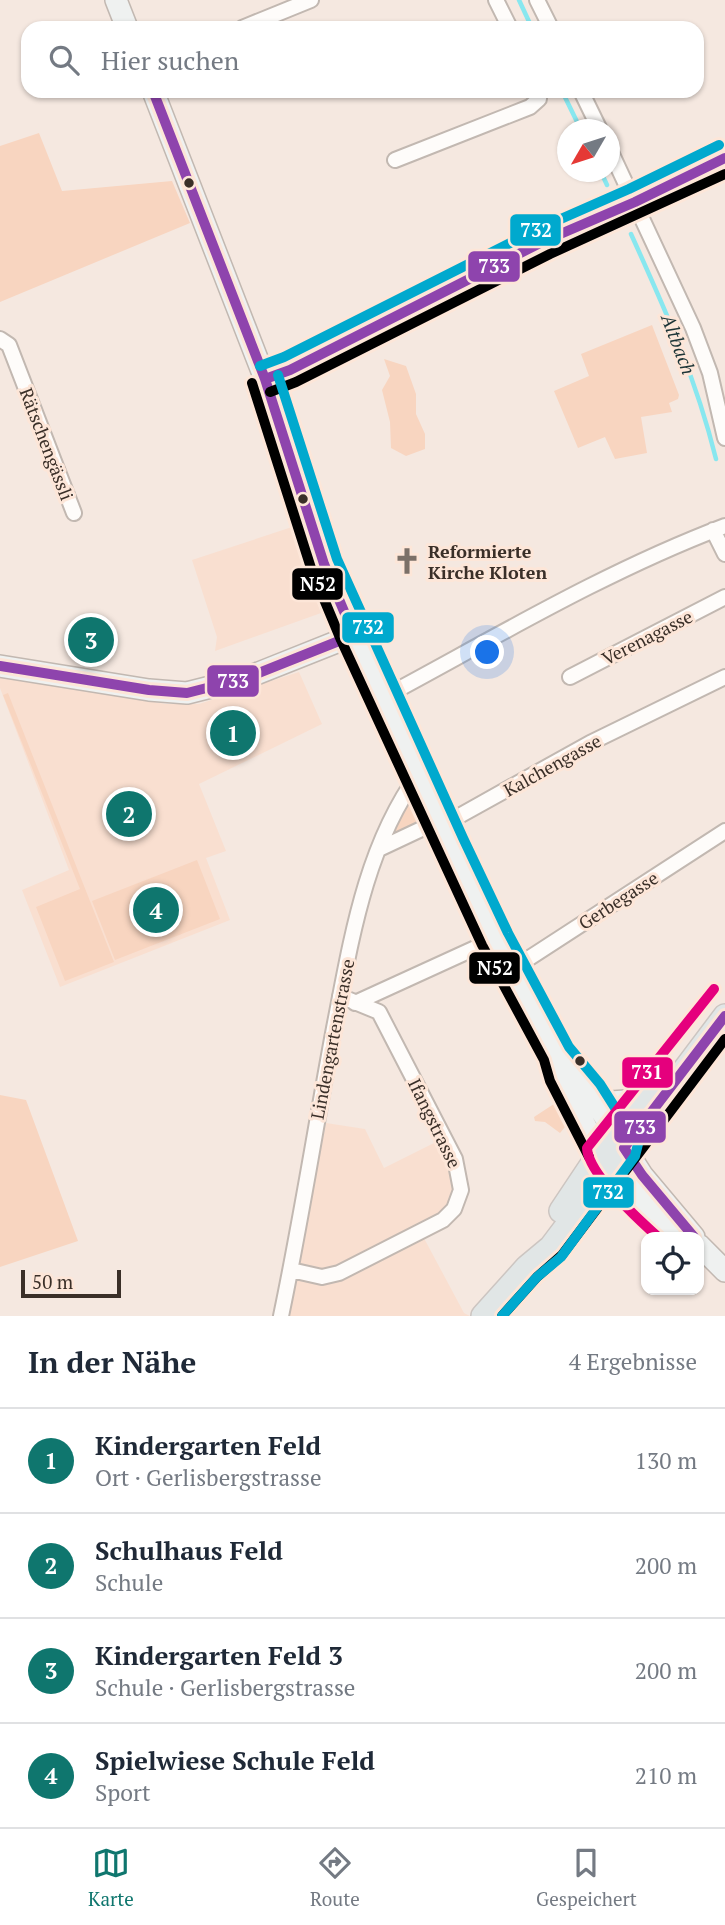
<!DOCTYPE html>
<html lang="de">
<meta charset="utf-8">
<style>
body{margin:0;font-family:"PT Serif",serif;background:#f6f6f7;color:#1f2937}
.controls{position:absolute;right:21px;bottom:21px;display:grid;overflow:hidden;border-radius:14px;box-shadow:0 2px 5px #0004}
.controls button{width:63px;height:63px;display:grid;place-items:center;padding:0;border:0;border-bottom:2px solid #e0e1e3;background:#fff;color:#1f2937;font:35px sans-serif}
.compass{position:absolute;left:557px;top:119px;width:63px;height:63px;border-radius:50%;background:#fff;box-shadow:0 2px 5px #0004;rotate:231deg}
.scale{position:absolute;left:21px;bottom:18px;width:100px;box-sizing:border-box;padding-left:7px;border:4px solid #3a2f28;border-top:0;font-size:19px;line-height:24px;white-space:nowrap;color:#3a2f28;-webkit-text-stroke:5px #fde6d8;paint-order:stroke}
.you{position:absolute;left:488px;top:653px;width:24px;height:24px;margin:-18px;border:5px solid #fff;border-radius:50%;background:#1a73e8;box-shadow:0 0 0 10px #1a73e833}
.badge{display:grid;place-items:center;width:46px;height:46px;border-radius:50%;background:#0f766e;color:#fff;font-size:23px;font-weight:700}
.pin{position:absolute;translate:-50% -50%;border:4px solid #fff;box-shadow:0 2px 7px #0006}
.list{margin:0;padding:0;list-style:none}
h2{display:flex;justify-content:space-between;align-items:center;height:91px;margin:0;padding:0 28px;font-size:30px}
h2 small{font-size:23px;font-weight:400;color:#747a83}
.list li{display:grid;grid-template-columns:46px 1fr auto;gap:21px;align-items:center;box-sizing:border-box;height:105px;padding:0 28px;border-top:2px solid #e0e1e3}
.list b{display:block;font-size:26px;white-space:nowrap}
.list p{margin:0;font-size:23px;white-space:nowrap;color:#747a83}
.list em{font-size:23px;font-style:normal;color:#747a83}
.icon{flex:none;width:38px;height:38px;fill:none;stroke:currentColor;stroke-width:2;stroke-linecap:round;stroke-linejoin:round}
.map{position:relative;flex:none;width:725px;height:1316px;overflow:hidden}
.search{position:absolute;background:#fff;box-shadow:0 2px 5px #0004;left:21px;right:21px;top:21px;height:77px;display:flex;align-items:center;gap:18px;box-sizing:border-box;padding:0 24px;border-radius:21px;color:#747a83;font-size:26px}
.sheet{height:511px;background:#fff}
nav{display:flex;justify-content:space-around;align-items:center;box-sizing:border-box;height:98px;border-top:2px solid #e0e1e3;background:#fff;font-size:19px;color:#747a83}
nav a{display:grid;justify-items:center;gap:4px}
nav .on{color:#0f766e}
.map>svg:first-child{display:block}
.built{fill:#f9dfd0}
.green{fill:#f8d5c0}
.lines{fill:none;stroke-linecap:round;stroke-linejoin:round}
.stream{stroke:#88e7ef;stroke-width:4.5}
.street-casing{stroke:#c2b8b1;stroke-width:18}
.secondary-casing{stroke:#c2b8b1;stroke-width:24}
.primary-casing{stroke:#ccc5c1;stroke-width:26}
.street{stroke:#fefcfa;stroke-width:14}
.secondary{stroke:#eff1f0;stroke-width:21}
.primary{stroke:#e1e6e6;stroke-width:23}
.bus-1-casing{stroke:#fde6d8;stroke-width:16}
.bus-2-casing{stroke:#fde6d8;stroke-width:16}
.bus-3-casing{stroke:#fde6d8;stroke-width:16}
.bus-4-casing{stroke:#fde6d8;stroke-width:16}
.bus-1{stroke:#8e44ad;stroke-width:10}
.bus-2{stroke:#000;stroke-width:10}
.bus-3{stroke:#00a9ce;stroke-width:10}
.bus-4{stroke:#e5007d;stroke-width:10}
.bus-dot{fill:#3a2f28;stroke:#fde6d8;stroke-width:2.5}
.labels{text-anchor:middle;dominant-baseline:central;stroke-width:6;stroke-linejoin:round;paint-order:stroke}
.street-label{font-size:18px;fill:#3a2f28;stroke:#fde6d8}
.poi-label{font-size:18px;font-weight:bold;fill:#3a2f28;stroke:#fde6d8;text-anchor:start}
.water-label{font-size:19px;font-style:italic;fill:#1d3537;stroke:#fde6d8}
.line-badge{stroke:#fde6d8;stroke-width:2.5}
.badge-label{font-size:19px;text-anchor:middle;font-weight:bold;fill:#fff}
</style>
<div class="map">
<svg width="725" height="1316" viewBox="0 0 725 1316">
<rect width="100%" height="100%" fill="#f5e8e0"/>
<path class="built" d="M292,527L321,613L215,651L217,637L192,560Z
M299,672L322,724L199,784L226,851L206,858L230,920L60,987L22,890L69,870L0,688V676L166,704H199Z
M326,1123L365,1129L384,1168L438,1141L456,1183L453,1199L444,1212L418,1227L464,1313L470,1316H289Z"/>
<path class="green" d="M39,133L62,191L172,181L190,223L0,302V146Z
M652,325L679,395L678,399L669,403L672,412L641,417L647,453L615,459L605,437L578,448L554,391L589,376L581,354Z
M384,359L406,366L416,394V414L425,434V449L406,456L391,448L390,422L382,390L390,376Z
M8,693L114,962L65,981L36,907L80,889L3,695Z
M412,792L425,821L390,836Z
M197,860L220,919L115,960L92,901Z
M0,1095L26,1100L78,1241L0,1267Z
M560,1100L563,1105L560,1115L565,1127L560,1133L545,1122L535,1121L534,1117Z"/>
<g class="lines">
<path class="stream" d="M519,0L532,28
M562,91L581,130
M601,172L607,185
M631,234C665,309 696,378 716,459"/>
<defs>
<path id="street" d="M496,0L510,28
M537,0L551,28
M242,28L311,0
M581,91L600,130
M610,150L693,328L710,373L725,438
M395,160L530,107L539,99V91
M0,339L9,345L74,513
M265,379L290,370L544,241L635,202L725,158
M713,530L725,554
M570,677L725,597
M384,697C496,637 606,571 725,526
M379,849L430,825L452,820L590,743L725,677
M511,970L725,831
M355,1003L495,939
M291,1270L322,1277L339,1273L443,1220L454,1209L461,1190L455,1159L379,1012L340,996
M281,1316C301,1221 316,1124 334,1028C351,941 365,847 419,773"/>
<path id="secondary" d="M116,0L127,28
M153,91L265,379L324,564L495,939L557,1055C575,1124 622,1194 678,1237
M0,666L149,690L187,693L246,678L354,635
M565,1062L589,1092L642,1175L694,1237
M596,1103L640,1100
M699,1245L725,1271"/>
<path id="primary" d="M561,1211L601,1151L663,1072
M483,1316L527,1267L551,1247L725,1016"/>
</defs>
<use href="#street" class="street-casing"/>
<use href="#secondary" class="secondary-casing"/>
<use href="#primary" class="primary-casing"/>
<use href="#street" class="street"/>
<use href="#secondary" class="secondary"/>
<use href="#primary" class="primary"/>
<defs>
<path id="bus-1" d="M265,379L290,370L544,241L635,202L725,158
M0,666L149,690L187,693L246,678L354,635L324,564L265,379L153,91
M694,1237L642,1175L624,1148L725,1016"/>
<path id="bus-2" d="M252,383L311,568L341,640L482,945L544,1060L550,1081L589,1157
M270,392L296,382L550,254L725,174
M502,1316L537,1277L562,1255L725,1039"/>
<path id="bus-3" d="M260,366L284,357L538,229L629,189L719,145
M278,375L337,559L463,838L508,933L569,1047L600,1084L638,1144L635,1156L561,1257L537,1277L502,1316"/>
<path id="bus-4" d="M658,1237C639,1220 588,1174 587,1148L714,989"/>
</defs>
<use href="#bus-1" class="bus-1-casing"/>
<use href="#bus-2" class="bus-2-casing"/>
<use href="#bus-3" class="bus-3-casing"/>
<use href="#bus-4" class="bus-4-casing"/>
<use href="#bus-1" class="bus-1"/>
<use href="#bus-2" class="bus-2"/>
<use href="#bus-3" class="bus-3"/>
<use href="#bus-4" class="bus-4"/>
</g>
<defs>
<symbol id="church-bare" viewBox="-9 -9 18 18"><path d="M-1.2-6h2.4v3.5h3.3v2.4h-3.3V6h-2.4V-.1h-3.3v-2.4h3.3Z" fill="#7b7068" stroke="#fde6d8" stroke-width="2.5" paint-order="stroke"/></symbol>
</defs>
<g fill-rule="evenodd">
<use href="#church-bare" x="388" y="542" width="38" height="38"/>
</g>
<g class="bus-dot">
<circle cx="189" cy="183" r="6"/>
<circle cx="303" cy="499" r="6"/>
<circle cx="580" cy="1061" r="6"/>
</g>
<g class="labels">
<g class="street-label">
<text transform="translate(47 444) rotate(69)">Rätschengässli</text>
<text transform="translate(647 637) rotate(-27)">Verenagasse</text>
<text transform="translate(552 765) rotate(-29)">Kalchengasse</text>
<text transform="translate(618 900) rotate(-33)">Gerbegasse</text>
<text transform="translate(332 1039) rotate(-79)">Lindengartenstrasse</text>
<text transform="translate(435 1123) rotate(64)">Ifangstrasse</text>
</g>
<g class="poi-label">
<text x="428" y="551">Reformierte<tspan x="428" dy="21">Kirche Kloten</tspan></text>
</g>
<g class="water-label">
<text transform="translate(679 344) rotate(69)">Altbach</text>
</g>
</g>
<g class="line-badge">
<rect x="509" y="213" width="53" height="34" rx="7" fill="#00a9ce"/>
<rect x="467" y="250" width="54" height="33" rx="7" fill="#8e44ad"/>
<rect x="291" y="567" width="53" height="34" rx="7" fill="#000"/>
<rect x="341" y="611" width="54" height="33" rx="7" fill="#00a9ce"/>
<rect x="206" y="664" width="54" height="34" rx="7" fill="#8e44ad"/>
<rect x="468" y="951" width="53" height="34" rx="7" fill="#000"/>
<rect x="621" y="1056" width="53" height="33" rx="7" fill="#e5007d"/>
<rect x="613" y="1110" width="54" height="34" rx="7" fill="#8e44ad"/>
<rect x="582" y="1176" width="53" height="33" rx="7" fill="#00a9ce"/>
</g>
<g class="badge-label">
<text x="536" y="237">732</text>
<text x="494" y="273">733</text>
<text x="318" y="591">N52</text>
<text x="368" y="634">732</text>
<text x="233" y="688">733</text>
<text x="495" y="975">N52</text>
<text x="647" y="1079">731</text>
<text x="640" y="1134">733</text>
<text x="608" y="1199">732</text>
</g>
</svg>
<div class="controls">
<button><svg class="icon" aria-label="locate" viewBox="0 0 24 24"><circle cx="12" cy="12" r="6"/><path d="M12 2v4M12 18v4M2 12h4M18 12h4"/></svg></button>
</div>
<svg class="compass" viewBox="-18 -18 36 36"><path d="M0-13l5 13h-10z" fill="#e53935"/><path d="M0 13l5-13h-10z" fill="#747a83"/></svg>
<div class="scale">50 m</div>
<div class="you"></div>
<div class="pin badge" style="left:233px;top:733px">1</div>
<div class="pin badge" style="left:129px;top:814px">2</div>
<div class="pin badge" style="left:91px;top:640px">3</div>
<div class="pin badge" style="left:156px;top:910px">4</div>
<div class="search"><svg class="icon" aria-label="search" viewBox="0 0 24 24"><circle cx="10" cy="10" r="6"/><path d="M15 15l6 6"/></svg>Hier suchen</div>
</div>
<section class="sheet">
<h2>In der Nähe<small>4 Ergebnisse</small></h2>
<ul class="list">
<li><span class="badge">1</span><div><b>Kindergarten Feld</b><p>Ort · Gerlisbergstrasse</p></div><em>130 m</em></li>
<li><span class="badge">2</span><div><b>Schulhaus Feld</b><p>Schule</p></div><em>200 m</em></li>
<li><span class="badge">3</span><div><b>Kindergarten Feld 3</b><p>Schule · Gerlisbergstrasse</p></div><em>200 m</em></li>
<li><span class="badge">4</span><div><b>Spielwiese Schule Feld</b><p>Sport</p></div><em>210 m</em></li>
</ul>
</section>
<nav>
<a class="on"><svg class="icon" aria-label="map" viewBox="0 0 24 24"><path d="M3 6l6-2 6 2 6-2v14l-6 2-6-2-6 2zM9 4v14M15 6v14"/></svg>Karte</a>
<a><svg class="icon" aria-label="directions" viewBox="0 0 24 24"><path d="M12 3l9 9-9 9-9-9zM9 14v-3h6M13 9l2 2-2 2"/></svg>Route</a>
<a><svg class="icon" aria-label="saved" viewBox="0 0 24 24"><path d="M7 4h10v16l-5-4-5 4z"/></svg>Gespeichert</a>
</nav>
